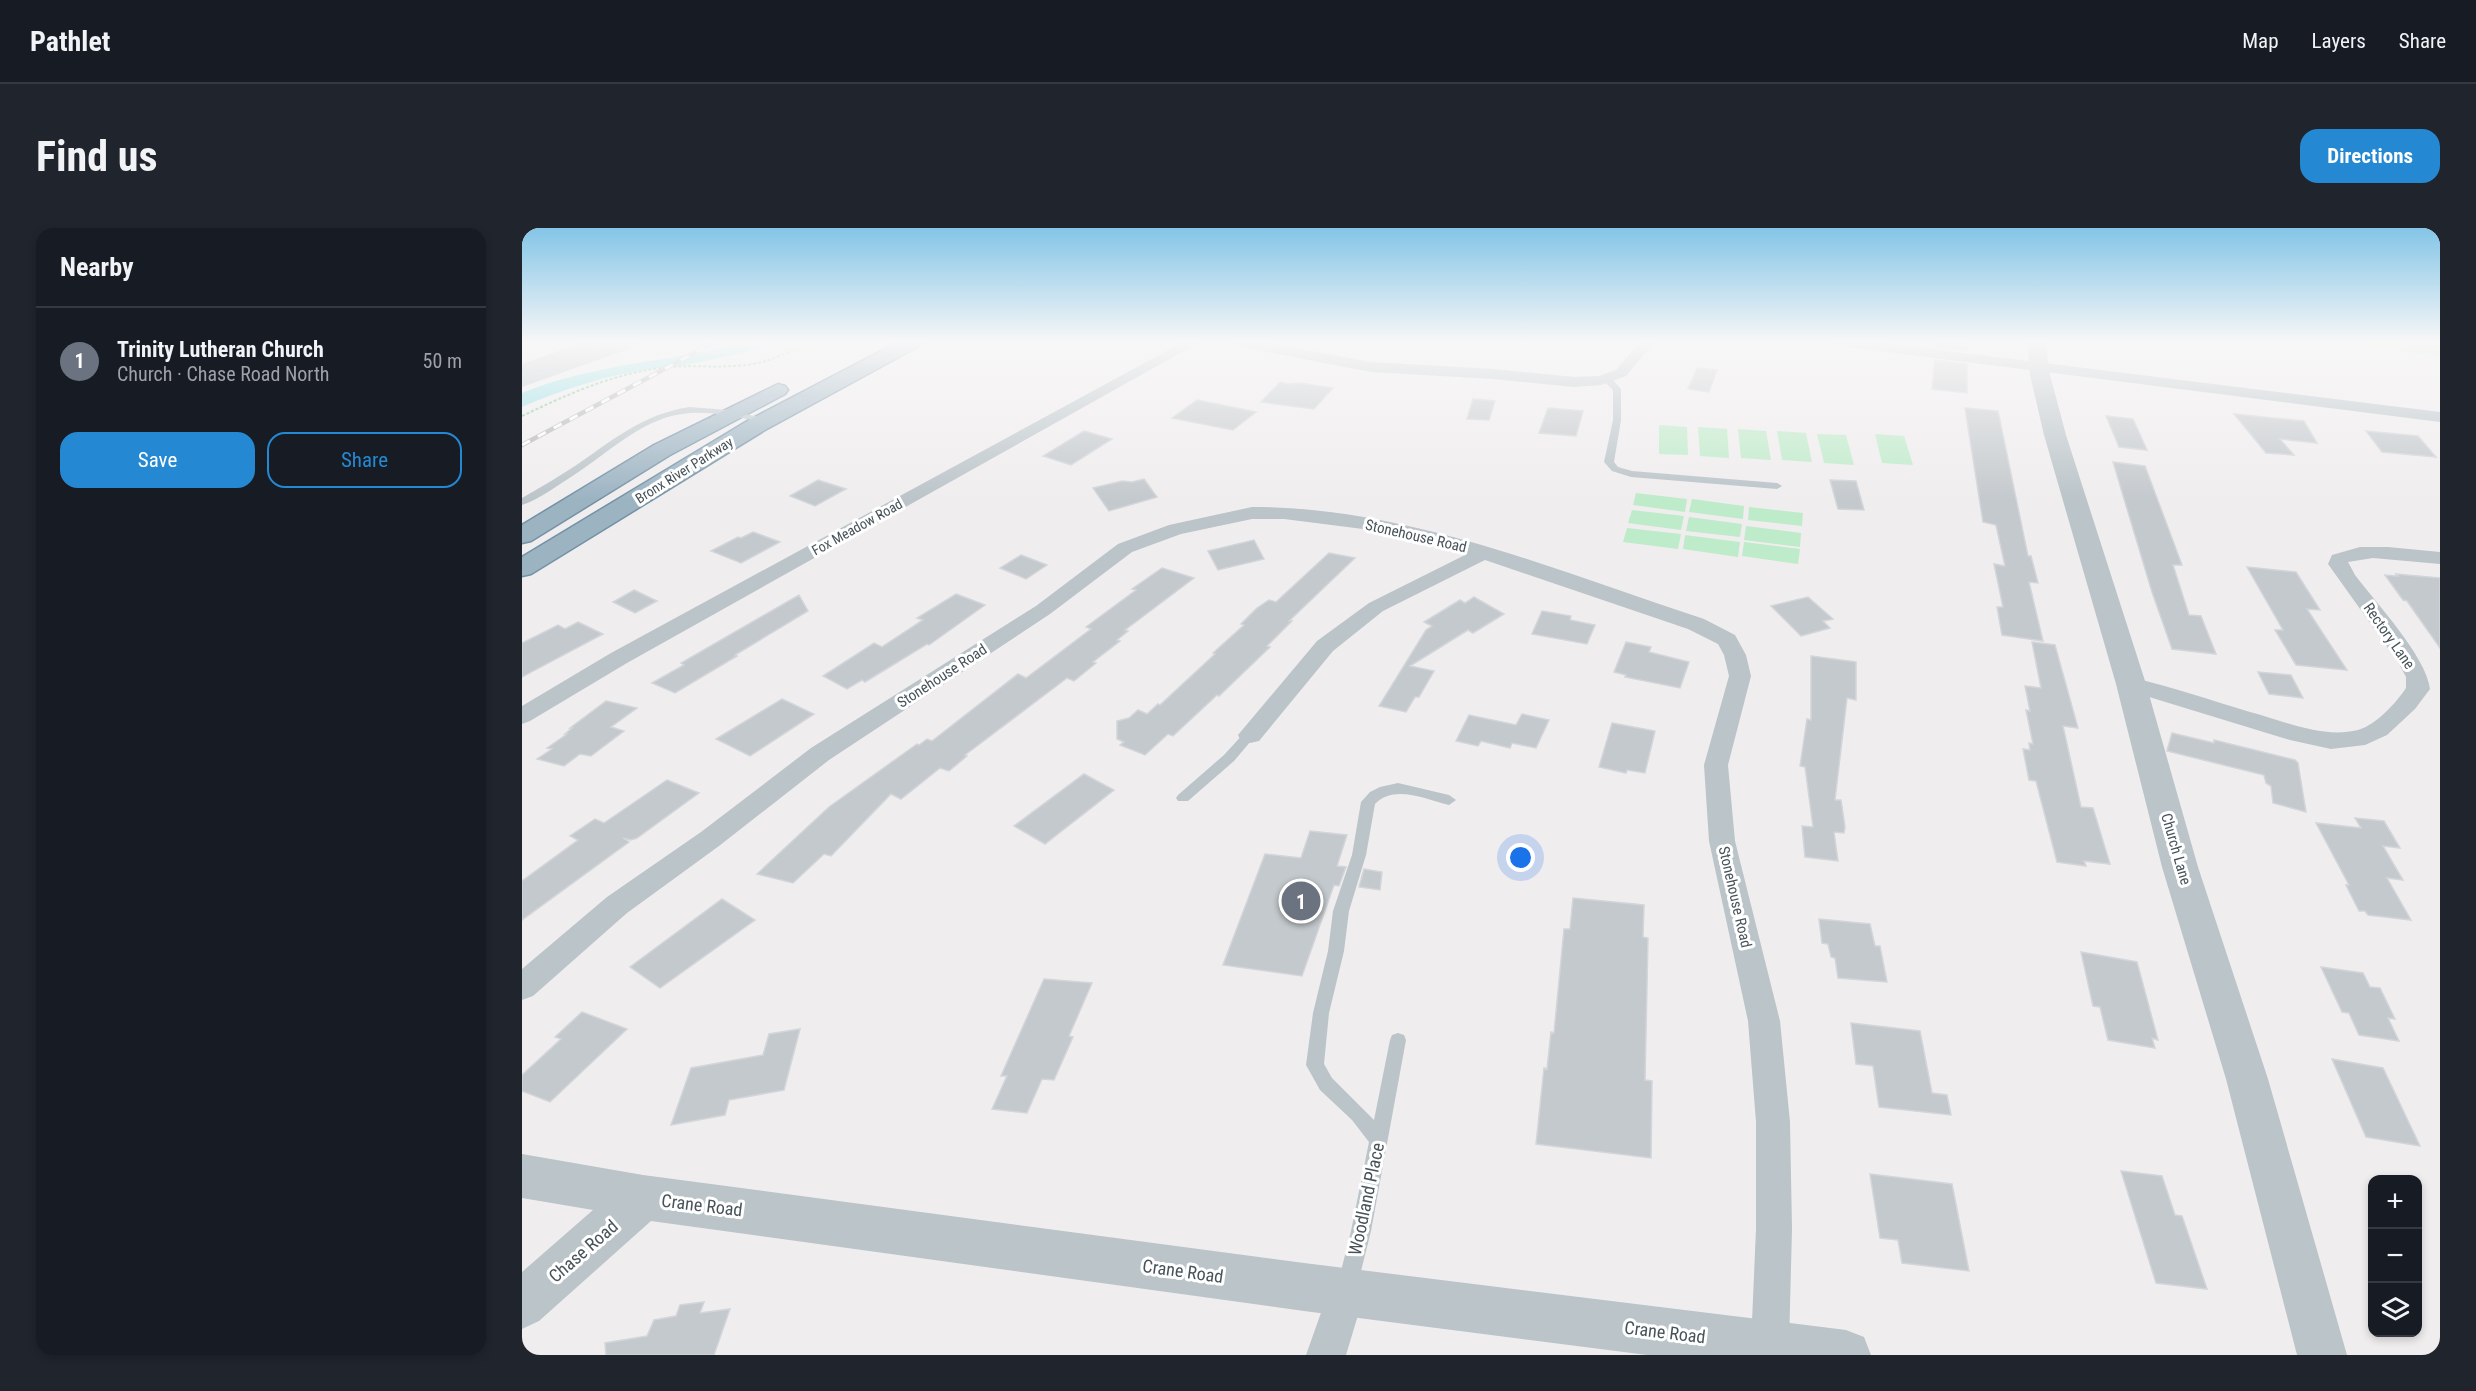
<!DOCTYPE html>
<meta charset="utf-8">
<style>
body{margin:0;font-family:"Roboto Condensed",sans-serif;background:#20242c;color:#f1f3f6}
.controls{position:absolute;right:18px;bottom:18px;display:grid;overflow:hidden;border-radius:12px;box-shadow:0 3px 9px #0003}
.controls button{width:54px;height:54px;display:grid;place-items:center;padding:0;border:0;border-bottom:2px solid #363941;background:#171b24;color:#f1f3f6;font:30px sans-serif}
.you{position:absolute;left:999px;top:630px;width:21px;height:21px;margin:-15px;border:4px solid #fff;border-radius:50%;background:#1a73e8;box-shadow:0 0 0 9px #1a73e833}
.badge{display:grid;place-items:center;width:39px;height:39px;border-radius:50%;background:#2588d2;color:#fff;font-size:20px;font-weight:700}
.pin{position:absolute;translate:-50% -50%;border:3px solid #fff;box-shadow:0 2px 6px #0006}
.list{margin:0;padding:0;list-style:none}
h2{display:flex;justify-content:space-between;align-items:center;height:78px;margin:0;padding:0 24px;font-size:26px}
h2 small{font-size:20px;font-weight:400;color:#9ea1a6}
.list li{display:grid;grid-template-columns:39px 1fr auto;gap:18px;align-items:center;box-sizing:border-box;height:108px;padding:0 24px;border-top:2px solid #363941}
.list b{display:block;font-size:22px;white-space:nowrap}
.list p{margin:0;font-size:20px;white-space:nowrap;color:#9ea1a6}
.list em{font-size:20px;font-style:normal;color:#9ea1a6}
.actions{display:flex;gap:12px;padding:18px 24px}
.actions a{flex:1;padding:14px 0;border:2px solid #2588d2;border-radius:18px;text-align:center;font-size:21px;color:#2588d2}
.actions .main{background:#2588d2;color:#fff}
.icon{flex:none;width:33px;height:33px;fill:none;stroke:currentColor;stroke-width:2;stroke-linecap:round;stroke-linejoin:round}
.map{position:relative;flex:none;width:1918px;height:1127px;overflow:hidden;border-radius:18px}
header{display:flex;align-items:center;gap:36px;box-sizing:border-box;height:84px;padding:0 30px;background:#171b24;border-bottom:2px solid #363941}
header strong{font-size:28px}
nav{display:flex;gap:33px;margin-inline-start:auto;font-size:21px}
.intro{display:flex;align-items:center;justify-content:space-between;box-sizing:border-box;height:144px;padding:0 36px}
h1{margin:0;font-size:42px}
.button{padding:15px 27px;border-radius:18px;background:#2588d2;color:#fff;font-size:21px;font-weight:700}
main{display:flex;gap:36px;padding:0 36px}
aside{flex:1;background:#171b24;border-radius:18px;box-shadow:0 3px 9px #0003}
.map>svg:first-child{display:block}
.green{fill:#beebc9}
.water{fill:#8edfe5}
.building{fill:#c4c9cd;stroke:#d2d5d9;stroke-width:1.5}
.lines{fill:none;stroke-linecap:round;stroke-linejoin:round}
.trunk-casing{stroke:#7392a5;stroke-width:3}
.path{stroke:#78c796;stroke-width:2;stroke-dasharray:3 2;stroke-linecap:butt}
.service{fill:#bac4c9;fill-rule:evenodd}
.minor{fill:#bac4c9;fill-rule:evenodd}
.tertiary{fill:#bac4c9;fill-rule:evenodd}
.trunk{fill:#9cb3c2;fill-rule:evenodd}
.rail-casing{stroke:#b0b4b7;stroke-width:4.5}
.rail{stroke:#fff;stroke-width:3;stroke-dasharray:9;stroke-linecap:butt}
.labels{text-anchor:middle;dominant-baseline:central;stroke-width:6;stroke-linejoin:round;paint-order:stroke}
.far-street-label{font-size:14px;fill:#475359;stroke:#fff}
.street-label{font-size:15px;fill:#475359;stroke:#fff}
.near-street-label{font-size:18px;fill:#475359;stroke:#fff}
</style>
<header>
<strong>Pathlet</strong>
<nav><a>Map</a><a>Layers</a><a>Share</a></nav>
</header>
<div class="intro"><h1>Find us</h1><a class="button">Directions</a></div>
<main>
<aside>
<h2>Nearby<small></small></h2>
<ul class="list">
<li><span class="badge" style="background:#6b7280">1</span><div><b>Trinity Lutheran Church</b><p>Church · Chase Road North</p></div><em>50 m</em></li>
</ul>
<div class="actions"><a class="main">Save</a><a>Share</a></div>
</aside>
<div class="map">
<svg width="1918" height="1127" viewBox="0 0 1918 1127">
<rect width="100%" height="100%" fill="#f0edee"/>
<path class="green" d="M1822,114H1918V129Z
M1137,197L1165,199L1166,227L1137,226Z
M1176,199L1205,201L1207,230L1178,228Z
M1216,201L1244,203L1249,232L1219,230Z
M1255,203L1284,205L1290,234L1260,232Z
M1295,206L1324,207L1332,237L1302,235Z
M1353,206L1382,208L1391,237L1360,235Z
M1114,265L1165,271L1163,284L1111,277Z
M1170,271L1222,278L1221,291L1167,284Z
M1227,279L1281,285L1280,298L1226,292Z
M1110,282L1162,288L1159,302L1106,295Z
M1167,289L1220,296L1218,309L1164,303Z
M1224,298L1279,305L1278,319L1222,312Z
M1105,300L1159,306L1156,321L1101,314Z
M1163,307L1218,314L1216,329L1161,321Z
M1222,314L1278,321L1276,336L1220,328Z"/>
<path class="water" d="M225,114H256C226,124 195,131 163,137C151,139 139,139 127,141C83,148 41,161 0,179V165C73,135 150,134 225,114Z"/>
<path class="building" d="M1414,114H1445V123L1414,119Z
M1413,132L1445,136V165L1410,161Z
M1175,140L1195,142L1187,164L1166,161Z
M758,154L767,156L779,155L811,160L792,181L739,174Z
M951,171L973,173L967,192L945,191Z
M675,172L734,184L711,202L650,190Z
M1026,180L1061,183L1054,208L1017,205Z
M1443,180L1476,183L1506,328H1509L1516,355L1507,354L1521,413L1480,407L1475,379H1481L1472,336L1483,338L1474,297L1461,294Z
M1712,186L1782,193L1795,215L1758,211L1772,227L1744,225Z
M1584,188L1611,191L1625,222L1597,219Z
M562,203L590,211L549,237L521,228Z
M1844,203L1896,208L1914,229L1860,224Z
M1591,234L1623,238L1660,337H1651L1667,387L1679,388L1694,426L1650,421L1630,364Z
M622,251L635,269L587,283L571,260L600,253L610,254Z
M296,252L324,261L293,278L268,268Z
M1308,252L1334,253L1342,282L1316,281Z
M231,304L258,314L219,335L189,323L216,309L219,310Z
M732,312L742,331L696,342L686,323Z
M807,325L833,330L767,393H770L745,418L748,419L697,468L695,467L651,508L646,506L623,527L598,517L602,514L595,511V493L607,490L616,482L625,486L636,476L638,477L693,426L691,425L722,397L719,396L735,380L747,372L754,374Z
M499,327L525,337L504,351L478,340Z
M1725,339L1774,344L1798,382L1785,381L1825,442L1774,437L1753,402H1761Z
M640,340L672,350L603,402L606,403L595,412L598,413L571,434L574,435L552,453L545,450L443,527L445,528L427,543L418,540L379,571L369,566L309,628L302,626L271,655L235,646L307,579L395,516L397,517L405,511L410,513L496,446L504,450L569,401L564,399L614,362L610,361Z
M1874,346L1918,350V420L1885,373L1881,372L1863,347L1876,348Z
M112,362L135,373L113,385L91,374Z
M434,366L463,377L407,417L405,416L343,454L340,452L325,461L301,448L352,415L360,419L401,392L395,390Z
M277,367L286,383L213,427L215,428L153,465L130,455L162,437L159,435Z
M952,369L982,386L951,405L946,402L888,438L912,443L897,469H893L884,484L857,478L904,402L910,398L902,394L938,372L943,375Z
M1286,369L1311,391L1301,393L1308,400L1279,408L1249,378Z
M1020,383L1049,388L1048,392L1073,397L1065,416L1010,406Z
M56,394L81,406L0,449V415L36,397L43,401Z
M1104,414L1129,419L1127,424L1167,434L1158,460L1103,449L1104,447L1092,444Z
M1510,414L1533,417L1556,500L1541,498L1559,579L1571,580L1588,636L1562,633L1564,638L1535,634L1514,553L1507,552L1501,521L1508,522L1507,515L1511,516L1504,482L1508,483L1503,458L1519,460Z
M1289,428L1334,434V472L1325,470L1313,572H1319L1323,599L1322,605L1312,604L1316,633L1283,629L1280,598L1291,599L1283,539L1278,538L1285,491L1289,492Z
M1736,444L1769,447L1781,470L1747,466Z
M260,471L292,486L228,528L194,511Z
M84,473L115,480L89,499L102,503L69,528L58,526L42,538L15,531L30,521L25,520L45,506H43L50,500H48Z
M1000,486L1027,492L1014,520L990,515L988,520L959,513L956,518L934,513L947,487L994,497Z
M1090,495L1133,503L1123,545L1105,542L1104,545L1077,539Z
M1650,505L1692,515V512L1773,532L1776,535L1784,584L1751,575L1749,558L1744,555L1742,547L1645,523Z
M562,546L592,562L523,616L492,598Z
M145,552L177,565L115,610L109,612L101,610L107,614L0,692V653L56,612L48,608L73,591L82,595Z
M1833,590L1862,593L1878,620L1861,618L1881,652L1865,650L1889,692L1846,687L1843,683H1837L1824,657H1827L1794,595L1839,600Z
M788,603L825,607L815,638L824,639L817,658L812,657L780,748L701,737L743,626L779,630Z
M842,641L860,644L858,662L837,659Z
M1051,670L1122,677L1121,709L1126,710L1123,852L1130,853L1129,930L1014,916L1022,840L1025,841L1029,804L1032,805L1042,701H1048Z
M200,671L233,692L138,760L108,739Z
M1297,691L1348,696L1353,718H1358L1365,754L1316,750L1313,730L1309,729L1306,716L1300,715Z
M1559,724L1615,734L1636,812L1630,810L1633,820L1586,812L1578,779L1571,778Z
M1799,739L1841,745L1848,759L1858,760L1873,791L1866,790L1877,813L1837,807L1827,785L1820,784Z
M522,751L570,755L547,808L551,809L532,852L520,851L505,885L470,881L485,848H479Z
M60,784L105,801L28,874L0,863V847L39,811L33,809Z
M1329,795L1398,803L1410,865L1425,867L1429,887L1357,879L1351,838L1334,836Z
M278,801L262,862L207,872L203,887L149,897L169,840L241,827L247,806Z
M1810,831L1861,840L1898,918L1844,909Z
M1599,943L1640,948L1653,987L1660,988L1685,1061L1634,1055Z
M1348,946L1430,956L1447,1043L1380,1035L1376,1012L1358,1010Z
M182,1074L178,1085L208,1081L192,1127H84L83,1115L125,1108L132,1092L154,1088L158,1077Z"/>
<g class="lines">
<defs>
<path id="trunk" d="M376,114H399L397,118L243,202L9,346L0,348V329L227,192Z
M256,156L263,158L266,162L263,166L148,227L9,313L0,315V297L132,217Z"/>
</defs>
<use href="#trunk" class="trunk-casing"/>
<path class="path" d="M0,188C44,167 90,146 139,140C169,136 200,141 231,136C250,133 268,123 286,114"/>
<path class="service" d="M1081,148H1087L1099,161V192L1092,234L1096,239L1110,243L1255,255L1260,258L1255,261L1109,249L1090,243L1082,234L1091,192V162L1081,152Z
M167,179L206,182L249,192L245,195C220,190 193,183 168,185C122,188 88,224 52,247C36,257 18,271 0,277V270C19,259 38,248 56,236C92,211 122,186 167,179Z
M728,503L734,507L712,533L666,573H656L654,570L656,567L702,527L723,504Z
M876,555L927,567L934,572L927,577C903,571 872,556 853,576L844,627L827,683L822,723L807,785L802,836L810,850L852,892L868,812L870,807L876,805L882,807L884,812L849,1003L835,1059L832,1066L825,1069L818,1066L815,1059L829,1003L847,914L830,892L798,862L784,837L791,785L806,723L811,683L830,627L839,574L848,564L858,559Z"/>
<path class="minor" d="M63,114H84L82,117L0,146V136Z
M661,114H678L105,435L8,493L0,496V478L89,425Z
M708,114H738L849,134L971,141L1052,149L1077,148L1094,142L1118,114H1132L1104,148L1079,157L1052,159L971,151L849,144L715,118Z
M1311,114H1352L1918,184V194L1318,118Z
M730,279C886,279 1035,343 1182,391L1213,407L1224,427L1229,448L1206,537L1213,613L1258,793L1268,894L1270,1001L1267,1117L1263,1127H1233L1229,1117L1234,1001V894L1226,793L1187,613L1182,537L1207,448L1202,427L1196,416L1166,401L963,332L861,383L811,423L737,513L728,515L719,513L716,507L795,413L847,375L945,326L921,318L841,301L762,291H730L659,306L610,324L528,386L307,532L197,618L105,685L11,768L0,772V741L85,669L179,604L289,520L514,378L596,316L647,297Z
M1838,319H1866L1918,324V336L1851,330L1826,334L1833,347C1854,375 1904,428 1908,461L1893,481L1865,507L1843,517L1809,521L1768,512L1601,461L1598,456L1601,451L1609,449C1649,459 1689,472 1728,484C1762,493 1801,511 1836,502C1854,497 1874,475 1884,460V449L1876,434L1806,336L1810,327Z
M824,1045L837,1051L843,1064L824,1127H784L811,1051Z"/>
<path class="tertiary" d="M91,114H117L115,118L0,159V146Z
M1505,114H1523L1528,147L1544,207L1624,456L1676,639L1746,851L1825,1127H1775L1704,851L1640,639L1594,456L1522,207L1508,147Z
M0,926L121,947L782,1035L1324,1102L1342,1109L1349,1127H1125L782,1083L129,993L17,1093L0,1101V1044L71,982L0,970Z"/>
<use href="#trunk" class="trunk"/>
<defs>
<path id="rail" d="M0,217L193,114"/>
</defs>
<use href="#rail" class="rail-casing"/>
<use href="#rail" class="rail"/>
</g>
<linearGradient id="sky" x2="0" y2="1"><stop stop-color="#84c5e7"/><stop offset="0.42" stop-color="#f8f7f7"/><stop offset="1" stop-color="#f8f7f7" stop-opacity="0"/></linearGradient>
<rect width="1918" height="272" fill="url(#sky)"/>
<g class="labels">
<g class="far-street-label">
<text transform="translate(162 242) rotate(-32)">Bronx River Parkway</text>
<text transform="translate(335 299) rotate(-29)">Fox Meadow Road</text>
</g>
<g class="street-label">
<text transform="translate(894 308) rotate(13)">Stonehouse Road</text>
<text transform="translate(1867 408) rotate(55)">Rectory Lane</text>
<text transform="translate(420 448) rotate(-33)">Stonehouse Road</text>
<text transform="translate(1654 621) rotate(74)">Church Lane</text>
<text transform="translate(1213 669) rotate(77)">Stonehouse Road</text>
</g>
<g class="near-street-label">
<text transform="translate(844 971) rotate(-78)">Woodland Place</text>
<text transform="translate(180 977) rotate(7)">Crane Road</text>
<text transform="translate(61 1023) rotate(-41)">Chase Road</text>
<text transform="translate(661 1043) rotate(8)">Crane Road</text>
<text transform="translate(1143 1104) rotate(7)">Crane Road</text>
</g>
</g>
</svg>
<div class="controls">
<button>+</button>
<button>−</button>
<button><svg class="icon" aria-label="layers" viewBox="0 0 24 24"><path d="M12 4l9 5-9 5-9-5zM3 14l9 5 9-5"/></svg></button>
</div>
<div class="you"></div>
<div class="pin badge" style="left:779px;top:673px;background:#6b7280">1</div>
</div>
</main>
